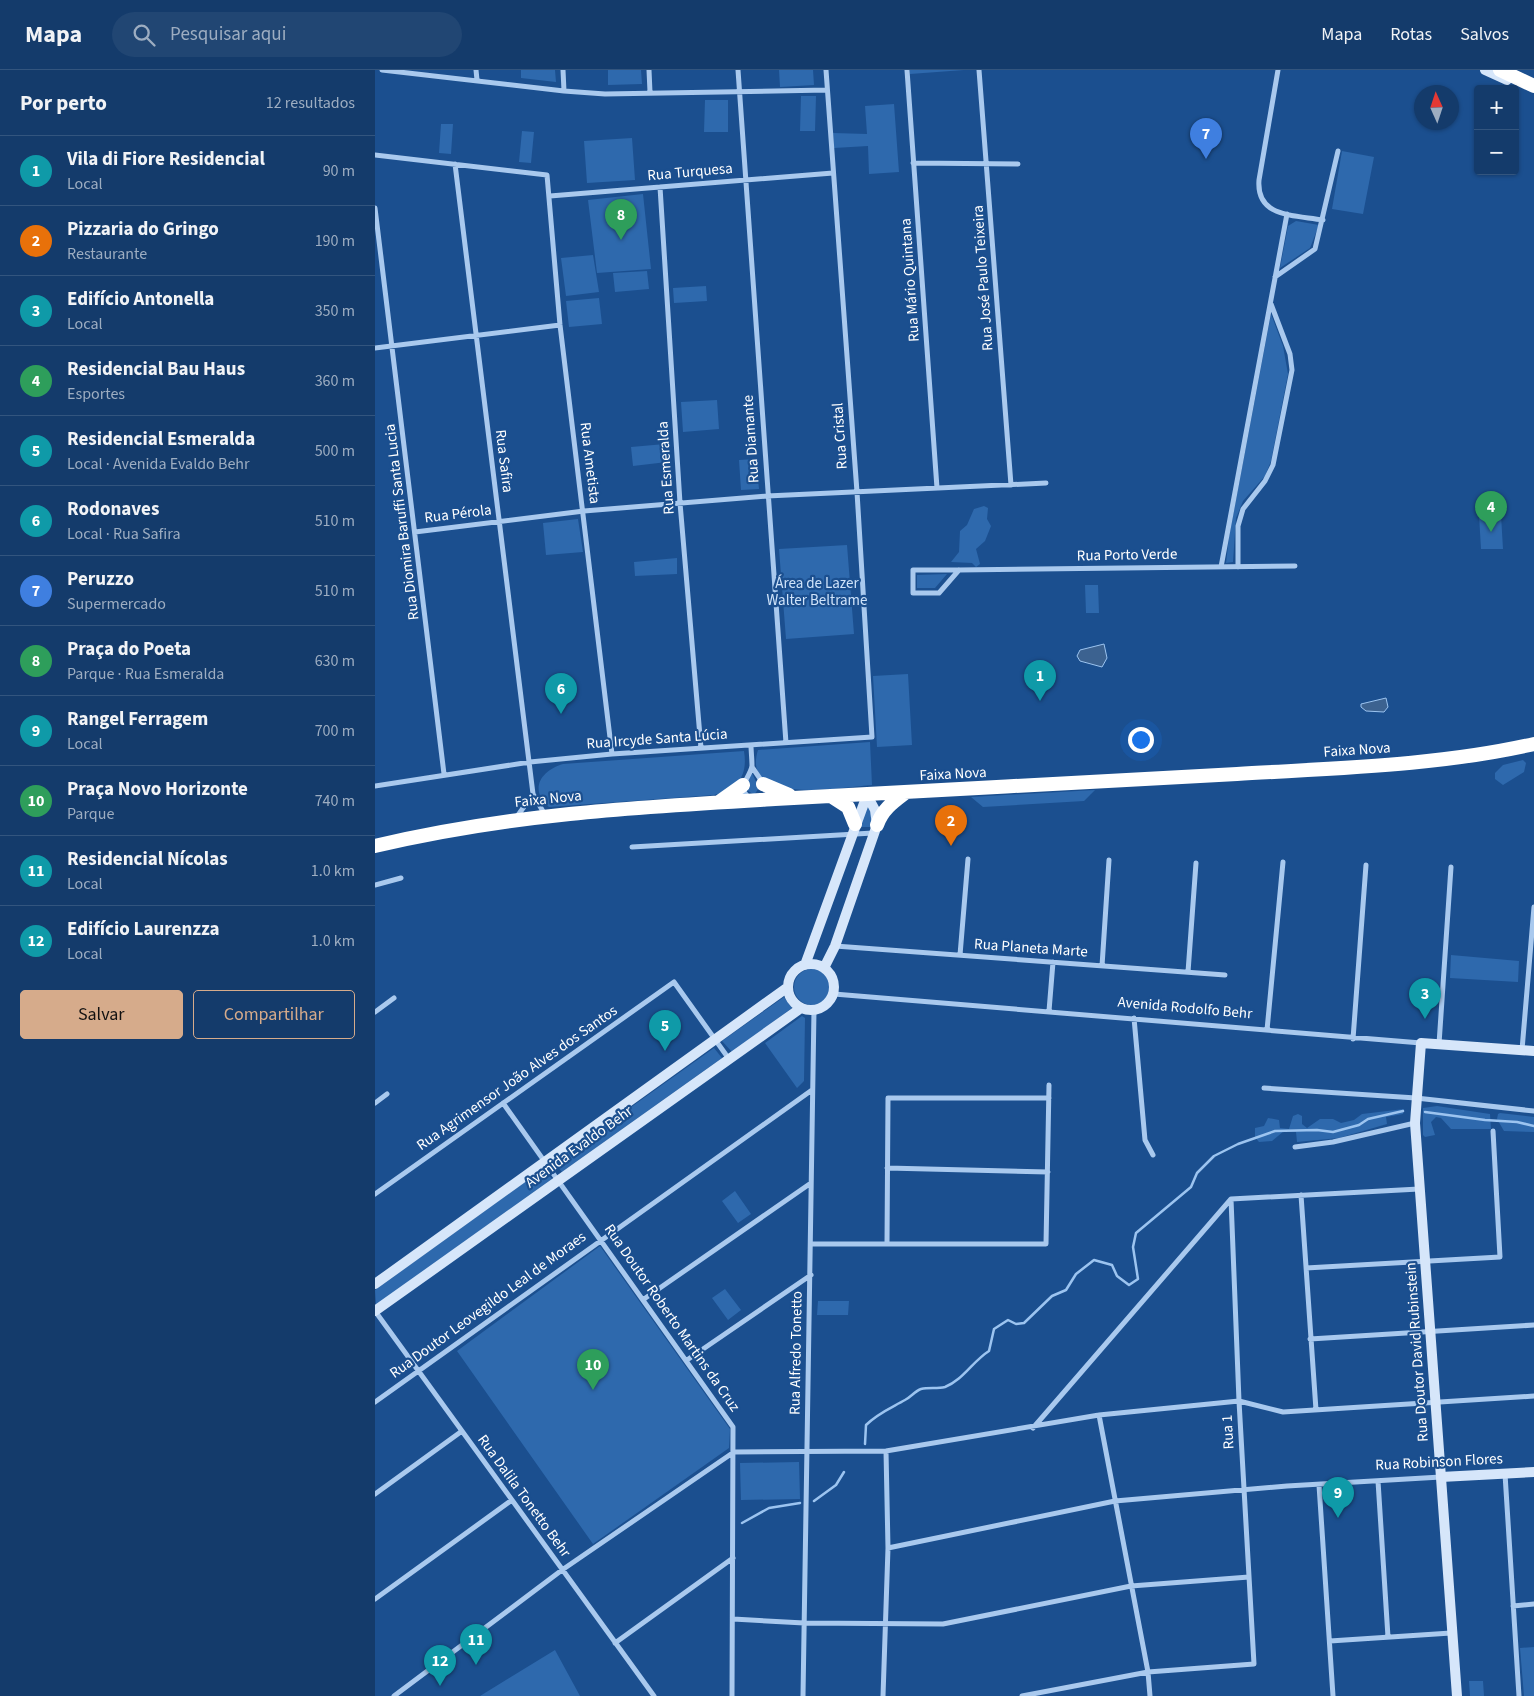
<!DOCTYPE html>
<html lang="pt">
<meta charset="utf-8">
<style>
body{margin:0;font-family:"Source Sans 3",sans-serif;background:#214673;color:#f1f3f6}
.controls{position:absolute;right:15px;top:15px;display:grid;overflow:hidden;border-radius:5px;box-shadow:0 1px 4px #0004}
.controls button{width:45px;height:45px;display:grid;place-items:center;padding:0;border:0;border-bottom:1px solid #33557e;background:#143b6b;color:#f1f3f6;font:25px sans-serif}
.compass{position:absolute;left:1039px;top:15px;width:45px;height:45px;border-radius:50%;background:#143b6b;box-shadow:0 1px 4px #0004;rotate:357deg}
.you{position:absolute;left:765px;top:669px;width:18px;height:18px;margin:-12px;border:4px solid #fff;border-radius:50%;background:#1a73e8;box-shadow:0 0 0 8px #1a73e833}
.badge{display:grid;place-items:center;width:32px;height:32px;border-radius:50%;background:#d6ab8b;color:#fff;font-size:16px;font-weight:700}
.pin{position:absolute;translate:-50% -41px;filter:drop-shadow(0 1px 2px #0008)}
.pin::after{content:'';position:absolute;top:26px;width:18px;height:15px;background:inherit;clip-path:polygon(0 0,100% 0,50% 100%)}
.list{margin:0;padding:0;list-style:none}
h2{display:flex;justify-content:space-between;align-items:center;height:65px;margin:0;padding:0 20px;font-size:21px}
h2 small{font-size:16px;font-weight:400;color:#9dadc1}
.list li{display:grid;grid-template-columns:32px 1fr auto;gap:15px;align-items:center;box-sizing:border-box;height:70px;padding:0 20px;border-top:1px solid #33557e}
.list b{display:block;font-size:19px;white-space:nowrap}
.list p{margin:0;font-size:16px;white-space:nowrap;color:#9dadc1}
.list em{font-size:16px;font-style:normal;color:#9dadc1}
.actions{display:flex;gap:10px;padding:15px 20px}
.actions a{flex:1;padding:11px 0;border:1px solid #d6ab8b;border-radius:5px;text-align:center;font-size:18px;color:#d6ab8b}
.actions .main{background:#d6ab8b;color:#111}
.icon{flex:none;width:28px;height:28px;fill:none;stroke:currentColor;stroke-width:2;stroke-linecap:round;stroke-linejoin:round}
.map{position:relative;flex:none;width:1159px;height:1626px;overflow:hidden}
header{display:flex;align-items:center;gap:30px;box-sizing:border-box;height:70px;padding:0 25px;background:#143b6b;border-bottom:1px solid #33557e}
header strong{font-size:24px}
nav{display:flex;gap:28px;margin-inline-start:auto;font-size:18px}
.search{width:350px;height:45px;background:#214673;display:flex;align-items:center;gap:12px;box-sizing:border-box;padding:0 18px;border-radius:28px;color:#9dadc1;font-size:19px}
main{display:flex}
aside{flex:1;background:#143b6b}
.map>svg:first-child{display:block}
.green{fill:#2e69ad}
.water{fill:#3c6290;stroke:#9cc4f0}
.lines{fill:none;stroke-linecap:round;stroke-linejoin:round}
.stream{stroke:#9cc4f0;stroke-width:2.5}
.street{stroke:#a9c9ee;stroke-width:5}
.secondary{stroke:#d6e6fa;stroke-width:10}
.highway{stroke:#fff;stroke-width:14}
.labels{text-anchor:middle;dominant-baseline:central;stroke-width:4.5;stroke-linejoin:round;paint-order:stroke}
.street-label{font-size:15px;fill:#fff;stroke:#1b4f8f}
.park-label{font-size:15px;fill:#cfe3fa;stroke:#1b4f8f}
</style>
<header>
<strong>Mapa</strong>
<div class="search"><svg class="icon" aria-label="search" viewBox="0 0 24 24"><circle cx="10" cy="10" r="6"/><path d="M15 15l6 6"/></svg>Pesquisar aqui</div>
<nav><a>Mapa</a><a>Rotas</a><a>Salvos</a></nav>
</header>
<main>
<aside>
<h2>Por perto<small>12 resultados</small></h2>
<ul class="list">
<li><span class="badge" style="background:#0f9aa8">1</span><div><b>Vila di Fiore Residencial</b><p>Local</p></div><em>90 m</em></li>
<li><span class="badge" style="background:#e8710a">2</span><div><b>Pizzaria do Gringo</b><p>Restaurante</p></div><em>190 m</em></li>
<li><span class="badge" style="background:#0f9aa8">3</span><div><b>Edifício Antonella</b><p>Local</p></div><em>350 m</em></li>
<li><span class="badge" style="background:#2e9e5b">4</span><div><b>Residencial Bau Haus</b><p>Esportes</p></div><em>360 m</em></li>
<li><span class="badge" style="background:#0f9aa8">5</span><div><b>Residencial Esmeralda</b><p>Local · Avenida Evaldo Behr</p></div><em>500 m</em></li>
<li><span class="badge" style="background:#0f9aa8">6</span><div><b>Rodonaves</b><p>Local · Rua Safira</p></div><em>510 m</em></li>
<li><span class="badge" style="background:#3f7fe0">7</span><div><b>Peruzzo</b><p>Supermercado</p></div><em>510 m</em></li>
<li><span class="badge" style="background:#2e9e5b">8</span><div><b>Praça do Poeta</b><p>Parque · Rua Esmeralda</p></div><em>630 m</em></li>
<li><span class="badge" style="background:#0f9aa8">9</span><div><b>Rangel Ferragem</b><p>Local</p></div><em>700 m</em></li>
<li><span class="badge" style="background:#2e9e5b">10</span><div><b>Praça Novo Horizonte</b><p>Parque</p></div><em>740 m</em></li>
<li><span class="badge" style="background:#0f9aa8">11</span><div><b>Residencial Nícolas</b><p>Local</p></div><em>1.0 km</em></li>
<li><span class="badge" style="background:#0f9aa8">12</span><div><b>Edifício Laurenzza</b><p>Local</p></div><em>1.0 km</em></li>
</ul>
<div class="actions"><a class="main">Salvar</a><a>Compartilhar</a></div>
</aside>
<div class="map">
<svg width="1159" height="1626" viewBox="0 0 1159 1626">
<rect width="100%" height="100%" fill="#1b4f8f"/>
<path class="green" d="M146,0H180L181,12L146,8Z
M233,0H266L267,14L233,15Z
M404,0H438L439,15L405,17Z
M535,0H589L535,4Z
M426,26H441L440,61H425Z
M330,30H353V62H329Z
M519,34L524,102L494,104L493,76L459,78L458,63L492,64L490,36Z
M66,54H78L76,84L64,83Z
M147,61L159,62L156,93L144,92Z
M257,68L260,110L212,113L209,71Z
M967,81L999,87L988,144L957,139Z
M268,124L276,199L222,203L213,130Z
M921,151L944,155L935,178L905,198L913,156Z
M218,185L224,222L191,226L186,188Z
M272,201L274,219L240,222L238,203Z
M331,216L332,231L299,233L298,218Z
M224,228L227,254L194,257L191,231Z
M896,244L908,276L913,304L896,391L890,406L868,431L861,448L858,492L851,493L854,467Z
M342,330L344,359L308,362L306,332Z
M290,374L292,392L258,396L256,377Z
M381,389L384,419L366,420L364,390Z
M609,436L613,438L612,449L616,456L610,471L601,479L605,494L601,497L597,493L576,492L584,482L585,461L592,455L599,439Z
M1104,445H1126L1128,479H1106Z
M203,449L208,482L171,485L168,453Z
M472,475L479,564L411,569L404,479Z
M302,488V504L260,506L259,492Z
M572,504L560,518H542V505Z
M710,515H723L724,543H711Z
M533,604L537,675L502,677L498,606Z
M495,672L497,715C468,717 365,737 383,680Z
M369,681C373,706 363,719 339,725L174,737C153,719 167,700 188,694Z
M1148,690L1151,693L1149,702L1128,715L1120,709V703L1128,695Z
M377,703L384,718L379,725L372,720V714Z
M720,720L709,731L608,737L596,727Z
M492,734C496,741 499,751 495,757H486L484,753Z
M1076,885L1144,891L1143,912L1075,908Z
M419 917a18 18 0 1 1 36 0a18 18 0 1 1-36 0Z
M409,927L417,938L357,982L347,971Z
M427,946L430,948L429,1011L422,1018L390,973Z
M339,978L347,988L187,1102L179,1092Z
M1062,1036L1115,1044L1116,1059H1076L1066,1048L1061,1047L1056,1052L1060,1065L1050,1067L1048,1065V1038Z
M1029,1039L1028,1044L1011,1047L1012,1054L964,1068L922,1072L921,1062L909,1061L897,1071L884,1072L880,1067V1058L889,1056L893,1048L904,1050L905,1058L914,1059L918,1046L923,1044L927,1046V1054L932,1058L945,1049H958L966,1053L979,1050L987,1044Z
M1125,1043L1159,1047V1062L1129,1061L1122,1049L1123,1044Z
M168,1099L177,1109L1,1235L0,1220Z
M360,1121L376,1144L363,1153L347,1131Z
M225,1176L355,1359L354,1378L218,1474L82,1281Z
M350,1219L366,1240L353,1250L337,1228Z
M443,1231H474L473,1245H442Z
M424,1392L425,1429L366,1430L365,1393Z
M1159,1577V1626H1149L1145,1578Z
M180,1580L205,1626H105Z
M1094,1611H1108L1109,1626H1095Z"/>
<path class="water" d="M729,574L732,588L727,597L705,591L702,586L705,580Z
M1011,628L1013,637L1009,642L991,641L986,637V634Z"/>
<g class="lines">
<path class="stream" d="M1050,1042L1110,1050L1142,1052L1159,1056
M490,1374L491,1355C503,1343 516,1338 530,1330C536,1327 540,1321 546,1319C554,1317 562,1319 570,1317C588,1310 598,1291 614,1281L619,1259L633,1250L641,1254L649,1253L677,1226L691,1220L701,1204L719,1190L737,1195L742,1206L754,1215L763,1209L758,1177L761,1163L816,1117L822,1103L839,1086L863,1074L900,1061L942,1060L958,1062L984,1055L993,1049L1028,1041
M439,1431L461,1415L469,1402
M367,1453L394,1438L425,1433"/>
<path class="street" d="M7,0L189,21L230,24L452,20
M101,0L102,10
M188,0L189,21
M274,0L275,22
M363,0L411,673
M532,0L562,418
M604,0L636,415
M903,0L884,110C881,148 920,145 948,150
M0,85L172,105L185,255L237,684
M538,93L643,94
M80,94L158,724L170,745
M285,117L305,433L326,678
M175,126L458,103
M0,138L69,704
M900,207L940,179L963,81
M0,278L185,255
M40,462L209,441L392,426L671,413
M846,497L912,144
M863,497V456L868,439L890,411L898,395L917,300L915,284L896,234
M584,500L564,523H538V500H584L920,496
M377,697L388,713
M0,716L155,692L237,684L497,667L482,422L451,0
M375,728C360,718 375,708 377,696C377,689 376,681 376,675
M141,748L158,724
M257,777L498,763
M0,815L26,808
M460,876L850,905
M585,885L593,789
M727,896L734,790
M813,902L821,793
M459,924L1046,973
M674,941L678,892
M0,942L19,928
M759,948L770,1070L778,1085
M892,960L908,792
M978,969L991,795
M1064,974L1076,797
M1147,980L1159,837
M889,1018L1041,1028L1159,1041
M0,1033L12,1024
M128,1033L358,1357L357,1626
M920,1077L958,1072L1040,1053
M512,1098L673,1102
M0,1124L299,912L354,989
M926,1125L941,1340
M512,1173L513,1028H674
M436,1174H671L674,1015
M931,1198L1125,1187L1118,1061
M269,1229L436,1113
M0,1241L279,1626
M935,1269L1159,1255
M312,1290L436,1205
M0,1332L437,1020
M724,1345L773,1602L775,1626
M658,1358L856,1129L1044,1119
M1130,1404L1144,1626
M1003,1411L1013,1567
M944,1415L958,1626
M0,1424L87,1361
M513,1478L740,1431L912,1416L1066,1407
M0,1529L137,1430
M1138,1536L1159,1534
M358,1549L429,1553L568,1554L756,1516L874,1507
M955,1571L1076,1563
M240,1573L358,1488
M19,1626L187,1500L359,1382L511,1381L724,1345L864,1331L908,1342L1159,1326
M428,1626L439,940
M508,1626L513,1478L511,1381
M647,1626L773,1602L879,1594L864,1331L856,1129"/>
<path class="secondary" d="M1110,0L1132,10
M413 917a23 23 0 1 1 46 0a23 23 0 1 1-46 0Z
M430,895L492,725
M449,898L460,876L502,755L500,740L492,725
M0,1214L413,917
M0,1241L426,938
M1066,1407L1159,1402
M1082,1626L1040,1053L1046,973L1159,981"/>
<path class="highway" d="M1125,0L1159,16
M388,714L414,725
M456,726L473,737L480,754
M344,732L368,715
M502,755C507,740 518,732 530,723
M0,776C134,744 263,737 400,729C554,720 708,713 862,704C961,698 1062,696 1159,674"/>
</g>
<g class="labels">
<g class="street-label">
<text transform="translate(315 102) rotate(-5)">Rua Turquesa</text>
<text transform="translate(608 208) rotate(-94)">Rua José Paulo Teixeira</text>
<text transform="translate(535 210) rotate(-94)">Rua Mário Quintana</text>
<text transform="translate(465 366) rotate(-94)">Rua Cristal</text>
<text transform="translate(376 369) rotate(-94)">Rua Diamante</text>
<text transform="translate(129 391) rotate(83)">Rua Safira</text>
<text transform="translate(215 393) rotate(83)">Rua Ametista</text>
<text transform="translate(291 398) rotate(-94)">Rua Esmeralda</text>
<text transform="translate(83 444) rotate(-7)">Rua Pérola</text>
<text transform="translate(27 452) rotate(-97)">Rua Diomira Baruffi Santa Lucia</text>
<text transform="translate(752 485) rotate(-1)">Rua Porto Verde</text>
<text transform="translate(282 669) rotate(-4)">Rua Ircyde Santa Lúcia</text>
<text transform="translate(982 680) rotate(-4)">Faixa Nova</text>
<text transform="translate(578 704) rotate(-3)">Faixa Nova</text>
<text transform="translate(173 729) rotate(-6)">Faixa Nova</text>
<text transform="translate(656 878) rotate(4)">Rua Planeta Marte</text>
<text transform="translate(810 938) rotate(5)">Avenida Rodolfo Behr</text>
<text transform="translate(142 1008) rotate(-35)">Rua Agrimensor João Alves dos Santos</text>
<text transform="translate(204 1077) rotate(-36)">Avenida Evaldo Behr</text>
<text transform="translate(113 1235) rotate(-36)">Rua Doutor Leovegildo Leal de Moraes</text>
<text transform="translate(297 1248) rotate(55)">Rua Doutor Roberto Martins da Cruz</text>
<text transform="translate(1042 1282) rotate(-94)">Rua Doutor David Rubinstein</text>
<text transform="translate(421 1283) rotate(-89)">Rua Alfredo Tonetto</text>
<text transform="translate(853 1362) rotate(-93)">Rua 1</text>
<text transform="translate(1064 1392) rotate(-3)">Rua Robinson Flores</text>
<text transform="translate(149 1426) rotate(54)">Rua Dalila Tonetto Behr</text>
</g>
<g class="park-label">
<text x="442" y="513">Área de Lazer<tspan x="442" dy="17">Walter Beltrame</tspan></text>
</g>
</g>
</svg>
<div class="controls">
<button>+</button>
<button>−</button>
</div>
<svg class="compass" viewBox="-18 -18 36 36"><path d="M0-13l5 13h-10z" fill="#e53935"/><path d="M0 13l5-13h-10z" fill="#9dadc1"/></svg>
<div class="you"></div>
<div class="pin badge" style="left:665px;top:631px;background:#0f9aa8">1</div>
<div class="pin badge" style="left:576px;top:776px;background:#e8710a">2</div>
<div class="pin badge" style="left:1050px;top:949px;background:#0f9aa8">3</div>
<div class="pin badge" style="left:1116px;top:462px;background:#2e9e5b">4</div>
<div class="pin badge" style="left:290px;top:981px;background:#0f9aa8">5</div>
<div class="pin badge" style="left:186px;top:644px;background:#0f9aa8">6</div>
<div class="pin badge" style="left:831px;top:89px;background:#3f7fe0">7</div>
<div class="pin badge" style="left:246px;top:170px;background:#2e9e5b">8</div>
<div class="pin badge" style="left:963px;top:1448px;background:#0f9aa8">9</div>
<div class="pin badge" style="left:218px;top:1320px;background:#2e9e5b">10</div>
<div class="pin badge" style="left:101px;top:1595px;background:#0f9aa8">11</div>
<div class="pin badge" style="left:65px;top:1616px;background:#0f9aa8">12</div>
</div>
</main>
